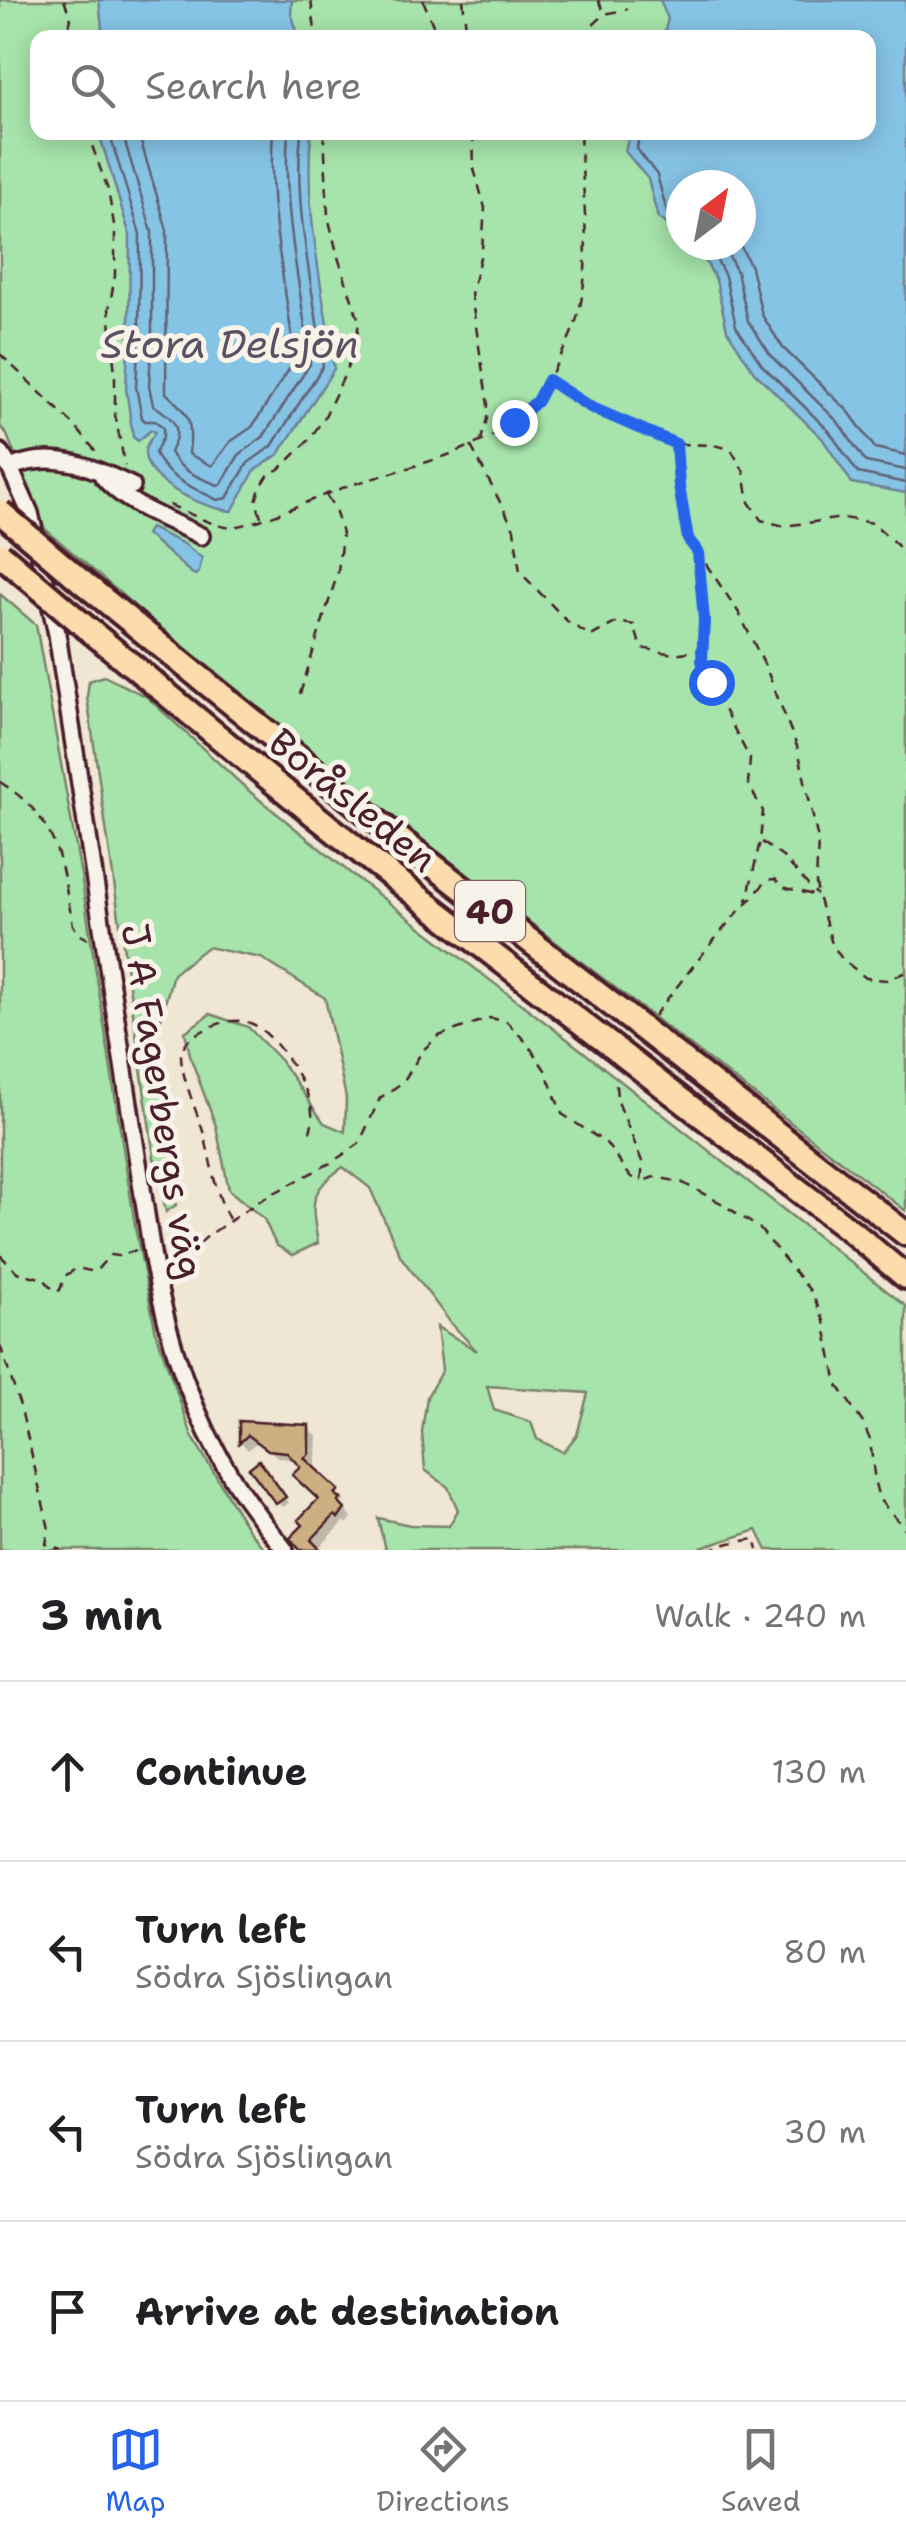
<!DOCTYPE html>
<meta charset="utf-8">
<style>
body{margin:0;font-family:"Shantell Sans",sans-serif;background:#f2f2f2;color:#202124}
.compass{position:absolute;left:666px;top:170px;width:90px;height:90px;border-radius:50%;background:#fff;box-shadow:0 5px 25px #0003;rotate:32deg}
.stop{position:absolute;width:30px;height:30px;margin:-22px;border:8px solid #2563eb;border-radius:50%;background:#fff}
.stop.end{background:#2563eb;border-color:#fff;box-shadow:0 2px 10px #0008}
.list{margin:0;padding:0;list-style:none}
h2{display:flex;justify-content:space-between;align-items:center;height:130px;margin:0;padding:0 40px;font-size:42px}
h2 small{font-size:32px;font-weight:400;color:#757577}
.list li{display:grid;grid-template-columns:65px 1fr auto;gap:30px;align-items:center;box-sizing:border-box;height:180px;padding:0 40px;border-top:2px solid #e0e0e0}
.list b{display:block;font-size:38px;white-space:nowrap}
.list p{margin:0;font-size:32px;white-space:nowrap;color:#757577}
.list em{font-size:32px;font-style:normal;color:#757577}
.icon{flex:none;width:55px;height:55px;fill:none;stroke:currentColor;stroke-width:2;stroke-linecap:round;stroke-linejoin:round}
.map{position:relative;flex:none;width:906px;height:1550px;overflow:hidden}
.search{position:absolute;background:#fff;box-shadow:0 5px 25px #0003;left:30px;right:30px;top:30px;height:110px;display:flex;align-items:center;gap:25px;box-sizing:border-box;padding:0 35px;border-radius:20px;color:#757577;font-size:38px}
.sheet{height:850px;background:#fff}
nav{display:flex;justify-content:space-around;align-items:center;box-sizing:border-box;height:140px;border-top:2px solid #e0e0e0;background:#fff;font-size:28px;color:#757577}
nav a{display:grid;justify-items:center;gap:5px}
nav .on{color:#2563eb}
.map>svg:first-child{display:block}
.green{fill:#a7e4ab;stroke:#78826b;stroke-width:2.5;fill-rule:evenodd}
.water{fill:#86c4e6;stroke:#6e829b;stroke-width:2.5}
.shadow{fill:#0003}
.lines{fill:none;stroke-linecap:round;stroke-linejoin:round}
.shore{stroke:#626176;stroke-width:2.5}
.building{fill:#cdb082;stroke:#4a1f2b;stroke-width:2.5}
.minor-casing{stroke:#4a1f2b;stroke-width:22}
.highway-casing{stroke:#4a1f2b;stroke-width:30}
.path{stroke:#4a1f2b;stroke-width:2.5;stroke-dasharray:10 8;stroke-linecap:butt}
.minor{stroke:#f7f3e8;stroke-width:15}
.highway{stroke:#fcdcac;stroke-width:22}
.highway-bridge-casing{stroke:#4a1f2b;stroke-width:30;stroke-linecap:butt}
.highway-bridge{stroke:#fcdcac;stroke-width:22}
.route{stroke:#2563eb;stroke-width:12}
.labels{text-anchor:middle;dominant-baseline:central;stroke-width:10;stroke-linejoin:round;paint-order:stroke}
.shield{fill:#f7f3e8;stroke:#7e5f64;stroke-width:2.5}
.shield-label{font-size:35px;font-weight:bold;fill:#4a1f2b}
.street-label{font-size:38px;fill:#4a1f2b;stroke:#f7f3e8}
.water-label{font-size:40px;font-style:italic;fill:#5c5163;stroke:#f7f3e8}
</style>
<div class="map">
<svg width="906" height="1550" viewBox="0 0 906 1550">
<rect width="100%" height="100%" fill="#efe6d4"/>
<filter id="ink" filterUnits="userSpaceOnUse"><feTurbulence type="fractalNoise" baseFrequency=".01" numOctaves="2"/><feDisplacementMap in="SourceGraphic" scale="20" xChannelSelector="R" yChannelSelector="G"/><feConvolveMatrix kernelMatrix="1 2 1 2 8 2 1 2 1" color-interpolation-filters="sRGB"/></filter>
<g filter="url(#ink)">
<path class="green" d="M0,0H906V1211L283,733L45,529L7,435L0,426ZM38,38H868V132H38ZM681,185H741V245H681Z
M0,594L36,625L81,875L136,1232L156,1333L192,1436L247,1528L265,1550H0Z
M104,676L147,697L249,791L354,876L571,1042L906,1306V1550H767L757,1530L695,1550H385L378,1518L410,1525L449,1526L458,1510L448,1487L425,1470L422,1432L427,1397L442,1370L437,1327L477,1351L450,1322L401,1257L370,1188L343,1167C308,1192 311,1203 318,1243L293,1255L276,1245L264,1219L229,1190L216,1126L191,1059L185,1032L210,1014L248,1027L281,1061L324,1123L345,1132L346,1098L325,998L261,958L207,947L173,974L155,1040L176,1205L166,1212L154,1157L87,697L89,681ZM487,1386L588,1393L577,1435L563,1452L537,1439L531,1422L494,1410Z"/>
<path class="water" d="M99,0H292L291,13L299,37H103Z
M660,0H906V493L852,483L822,438L754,372L727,330L716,280L696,245H741V185H681V234L658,218L648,179L625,151L630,133L868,132V38L663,37L668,19Z
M99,133H311C304,211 323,291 334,369L279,454L255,470L232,511C206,509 146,484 145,453C144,446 152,438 155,432L151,430L138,441L133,437L126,388L129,330L130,236Z
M150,528L184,544L202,558L199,572L195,575L190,572L146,534Z"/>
<path class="shadow" d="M242,1424L308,1428L317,1436L316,1463L311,1468L345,1500L341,1504L352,1518L347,1524L345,1521L317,1550H305L321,1499L303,1467L297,1460L279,1458L258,1441L248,1450L241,1442Z
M264,1468L289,1503L283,1507L278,1502Z"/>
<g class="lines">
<path class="shore" d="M109,132L140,234L139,330L136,387L142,418L145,421H155L163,427V437L155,453C167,480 193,487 217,500L227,498L248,463L272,446L323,366C314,289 293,211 301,132
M122,132L152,232V330L149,386L153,405C174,418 184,427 170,452C178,470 200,478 218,485L222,483L239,455L263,437L310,364C301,287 282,210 288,132
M138,132L167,230L166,393C191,415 192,422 189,454L212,466L230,442L252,427L295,360C286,285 267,209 273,132
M639,132L637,149L657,175L667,212L681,222
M709,245L725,276L736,326L762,365L829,431L858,473L906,483
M723,245L737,272L748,321L772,357L838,422L866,462L906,470
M740,245L751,267L762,315L783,348L849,412L875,448L906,455"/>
</g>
<path class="building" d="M239,1421L309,1425V1454L304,1458L339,1490L335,1494L341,1499L338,1502L345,1509L338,1518L335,1515L311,1540L321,1550H300L290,1538L303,1525L298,1520L318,1499L292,1475L300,1467L286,1452L268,1450L248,1435L239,1443Z
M259,1460L286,1497L276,1504L249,1468Z"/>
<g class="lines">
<defs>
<path id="minor" d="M0,452L10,468L30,513L57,634L151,1247C164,1328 190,1411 234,1481C249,1505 267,1527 285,1550
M10,468C53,449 93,467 132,486
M103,477C127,506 168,519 201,536"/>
<path id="highway" d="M81,581L389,831L906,1234
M88,629L266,776L368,858L851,1231L906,1277"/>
</defs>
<use href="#minor" class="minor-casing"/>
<use href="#highway" class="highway-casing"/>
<path class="path" d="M64,0L71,19L66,38
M311,0L316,38
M423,0L438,38
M463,0L467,38
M598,0L604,13
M583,38V34L605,14L628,9
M82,132L90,140L108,190L115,230V276L109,309L115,374V415L125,466
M473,132L474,169L485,208L482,249L471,294L488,405L487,419L481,440
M0,354L74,425L98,454
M550,381L590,407L676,444L713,445L731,449L744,472L749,502L761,520L784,526L843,518L873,523L897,545L906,557
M676,444L679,486L689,539L739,613L766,668L798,749L818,840L816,883L818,896L832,944L842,959L866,978L887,980L906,972
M471,446L514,529L520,572L567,621L591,636L617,622L634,625L641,648L673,654L703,650
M169,505C185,511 209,524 226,527C247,530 323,494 348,486C395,471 448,459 492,436C520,420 539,399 553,371C562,353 572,335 578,315C593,260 582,189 580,132
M261,517L256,501L260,488L269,474L281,468L309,440L324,418L345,374L356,344L359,321L338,257L328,216L324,132
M698,553L704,620L703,661L720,702L750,759L748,784L763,811L760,841L747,901
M300,694L338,572L342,534L335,509L326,495
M0,782C60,820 60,861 73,925L79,934L88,939
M762,842L784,858L817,895
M654,1016C679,984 703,953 729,922C741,908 756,896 766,880L775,879L783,887L817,896
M616,1085L617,1099L643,1164L641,1182L654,1177L681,1182L721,1203L759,1228L812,1293L824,1321L837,1384L863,1423L870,1440L875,1483L879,1499L906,1530
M229,1219C215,1193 212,1166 205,1138C199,1116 181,1077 181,1056C181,1046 190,1037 199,1033C214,1024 233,1017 250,1023C272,1030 304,1080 310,1102C313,1111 313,1123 310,1132
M0,1255L17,1272L44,1279L55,1292L60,1290L65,1276L77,1268L95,1272L110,1255L118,1256L140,1249
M170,1262L180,1260L209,1235L261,1200L332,1162L359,1144L380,1098L403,1082L423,1050L439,1036L489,1018L506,1021L527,1043L545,1070L562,1114L606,1143L630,1176L641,1182
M0,1345L21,1409L49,1529L46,1544L61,1550
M708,1550L730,1543L755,1539L758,1550"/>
<use href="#minor" class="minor"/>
<use href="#highway" class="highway"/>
<defs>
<path id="highway-bridge" d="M0,512L81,581
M0,554L88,629"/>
</defs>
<use href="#highway-bridge" class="highway-bridge-casing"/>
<use href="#highway-bridge" class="highway-bridge"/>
</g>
</g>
<g class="lines" filter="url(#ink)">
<path class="route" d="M514,422L537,401L548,380L590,407L676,444L679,486L688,539L698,552L704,620L702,661L711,682"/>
</g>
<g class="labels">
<rect class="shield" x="455" y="881" width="70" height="60" rx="8"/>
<g class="shield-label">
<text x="490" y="911">40</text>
</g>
<g class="street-label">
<text transform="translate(353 800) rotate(39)">Boråsleden</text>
<text transform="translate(163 1101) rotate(81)">J A Fagerbergs väg</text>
</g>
<g class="water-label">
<text x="230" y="344">Stora Delsjön</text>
</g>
</g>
</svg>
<svg class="compass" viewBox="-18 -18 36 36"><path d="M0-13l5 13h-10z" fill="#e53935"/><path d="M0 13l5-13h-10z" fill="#757577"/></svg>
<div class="stop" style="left:711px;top:682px"></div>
<div class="stop end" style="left:514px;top:422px"></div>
<div class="search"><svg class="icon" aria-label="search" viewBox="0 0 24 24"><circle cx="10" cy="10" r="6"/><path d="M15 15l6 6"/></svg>Search here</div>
</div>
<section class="sheet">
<h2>3 min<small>Walk · 240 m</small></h2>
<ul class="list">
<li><svg class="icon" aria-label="ahead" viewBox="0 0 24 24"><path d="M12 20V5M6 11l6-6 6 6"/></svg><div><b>Continue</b></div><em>130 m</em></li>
<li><svg class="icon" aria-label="left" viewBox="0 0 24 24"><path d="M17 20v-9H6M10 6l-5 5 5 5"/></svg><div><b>Turn left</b><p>Södra Sjöslingan</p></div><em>80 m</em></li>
<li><svg class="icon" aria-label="left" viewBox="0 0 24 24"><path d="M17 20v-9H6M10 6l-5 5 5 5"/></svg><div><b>Turn left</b><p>Södra Sjöslingan</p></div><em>30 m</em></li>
<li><svg class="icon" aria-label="arrive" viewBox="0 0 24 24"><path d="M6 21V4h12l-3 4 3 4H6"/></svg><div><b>Arrive at destination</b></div></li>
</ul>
</section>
<nav>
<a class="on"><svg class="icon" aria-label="map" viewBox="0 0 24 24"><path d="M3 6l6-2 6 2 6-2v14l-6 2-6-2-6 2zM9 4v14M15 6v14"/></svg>Map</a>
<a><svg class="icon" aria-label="directions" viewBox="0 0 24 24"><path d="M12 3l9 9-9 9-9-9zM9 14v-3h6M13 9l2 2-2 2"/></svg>Directions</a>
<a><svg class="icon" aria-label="saved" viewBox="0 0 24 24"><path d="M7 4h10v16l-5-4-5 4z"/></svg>Saved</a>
</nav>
